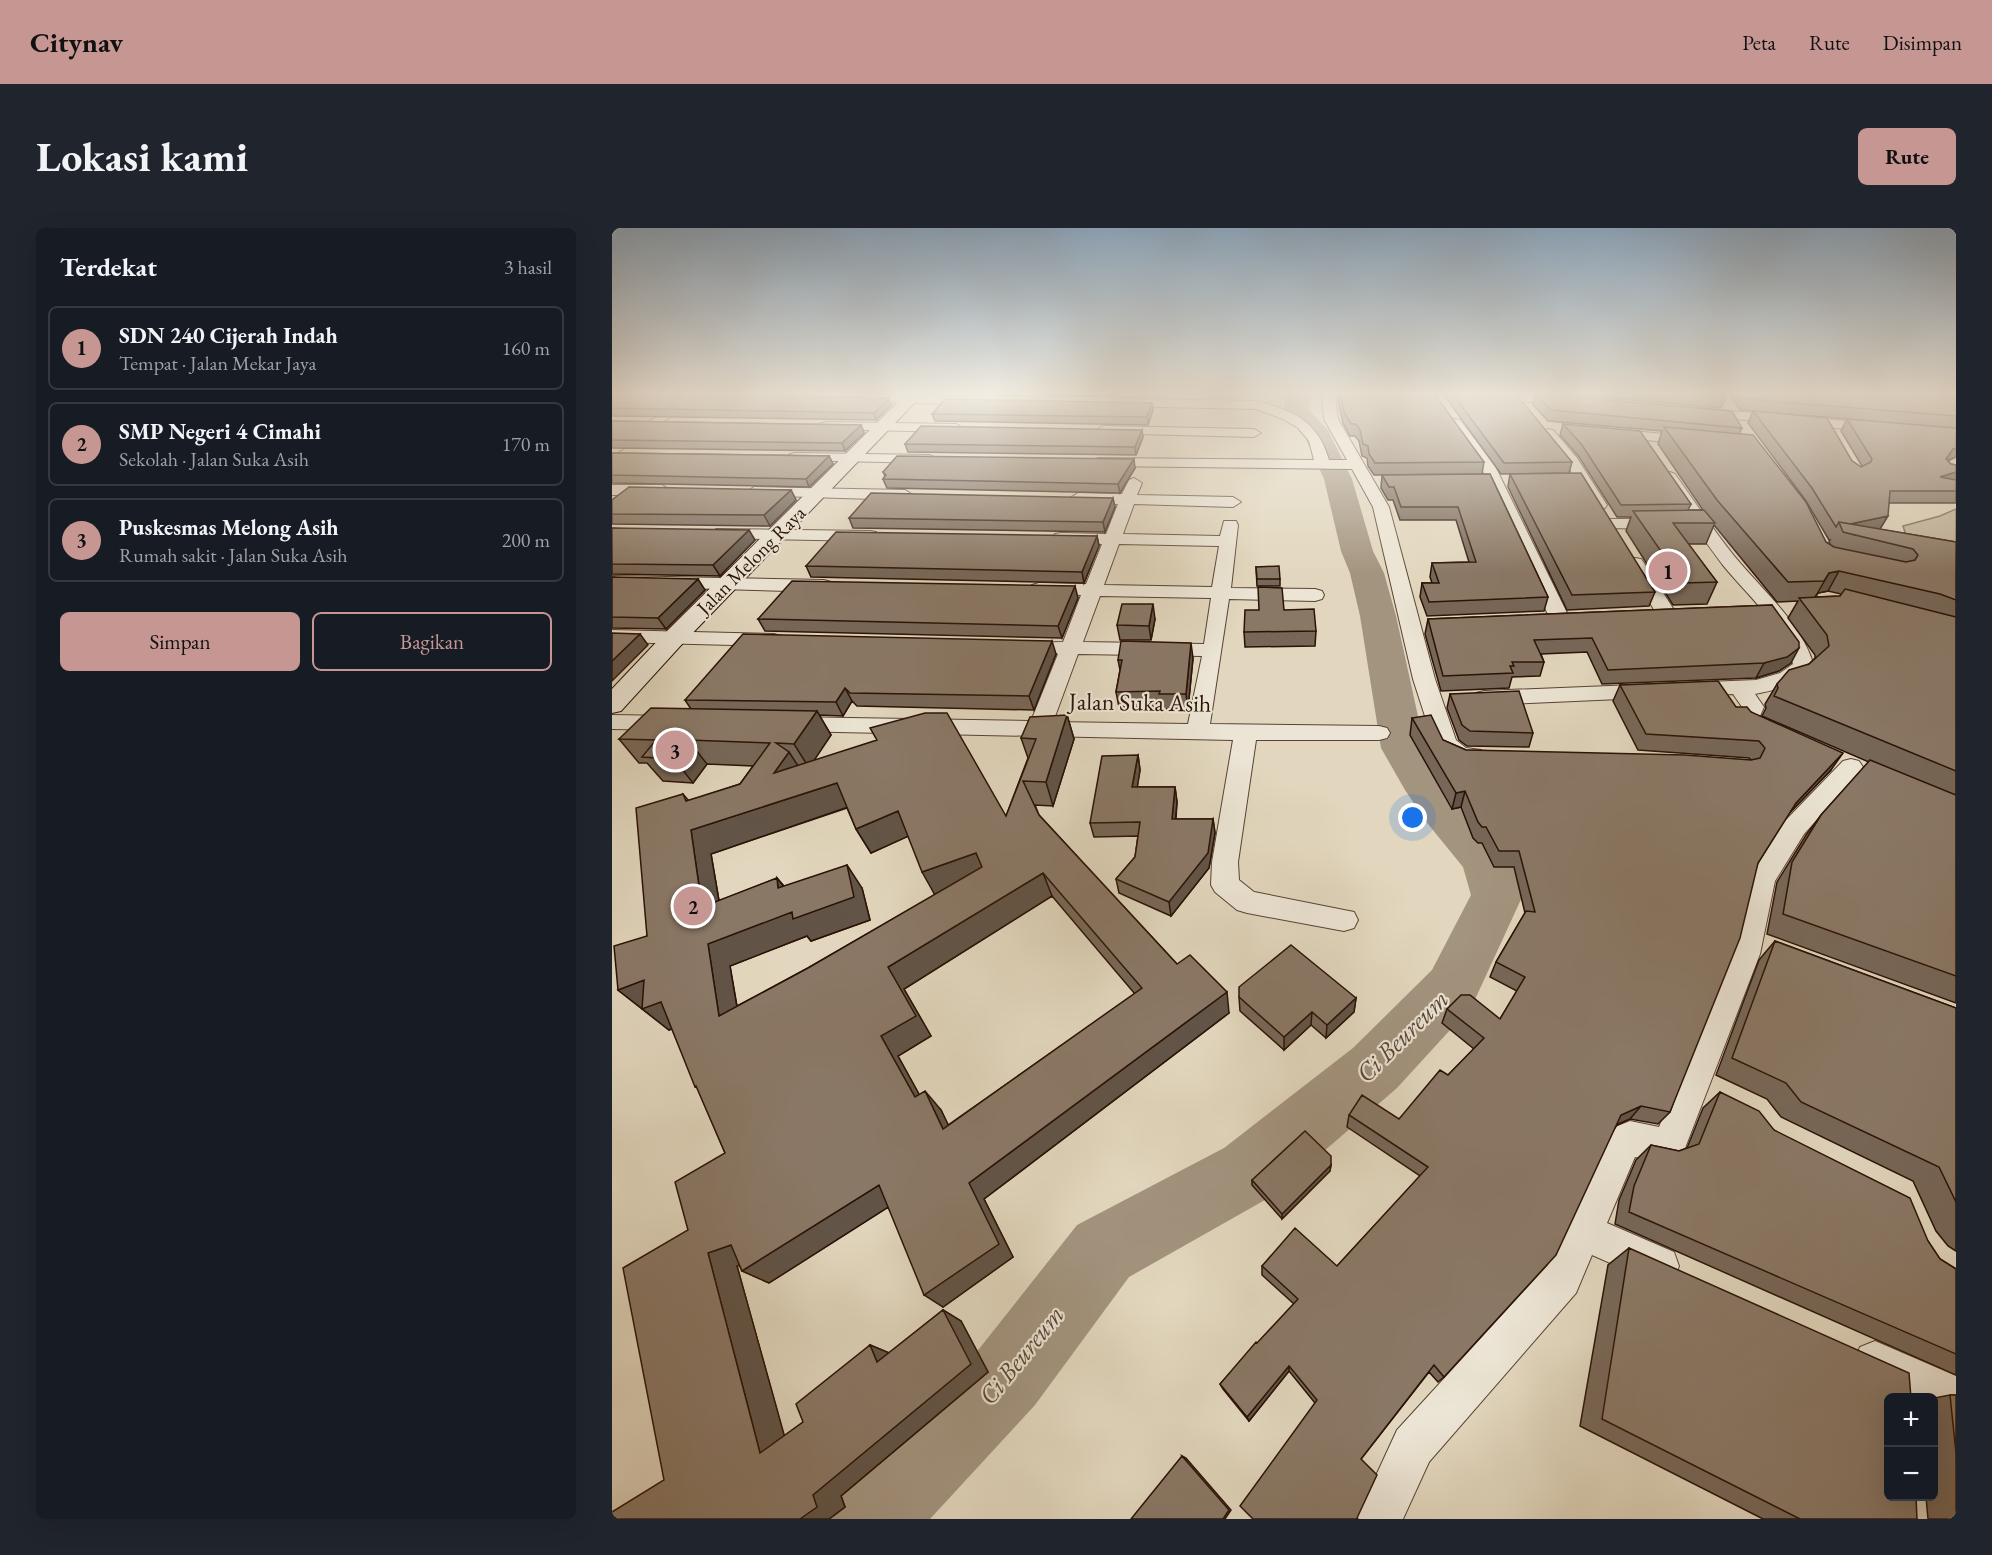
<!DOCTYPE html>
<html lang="id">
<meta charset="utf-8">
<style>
body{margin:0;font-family:"EB Garamond",serif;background:#20242c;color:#f1f3f6}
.controls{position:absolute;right:18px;bottom:18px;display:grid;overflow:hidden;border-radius:9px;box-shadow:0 6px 24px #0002}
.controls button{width:54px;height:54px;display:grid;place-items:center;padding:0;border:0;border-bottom:2px solid #363941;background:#171b24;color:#f1f3f6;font:30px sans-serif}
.you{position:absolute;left:801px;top:590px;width:21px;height:21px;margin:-15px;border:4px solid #fff;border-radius:50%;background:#1a73e8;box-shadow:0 0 0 9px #1a73e833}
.badge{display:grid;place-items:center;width:39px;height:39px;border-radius:50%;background:#c59692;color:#111;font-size:20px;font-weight:700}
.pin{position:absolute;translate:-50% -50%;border:3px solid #fff;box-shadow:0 2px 6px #0006}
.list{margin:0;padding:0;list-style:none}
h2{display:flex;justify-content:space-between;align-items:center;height:78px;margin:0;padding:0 24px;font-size:26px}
h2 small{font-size:20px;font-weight:400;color:#9ea1a6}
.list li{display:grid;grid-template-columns:39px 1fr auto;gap:18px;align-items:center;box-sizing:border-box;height:84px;margin:0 12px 12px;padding:0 12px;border:2px solid #363941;border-radius:9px}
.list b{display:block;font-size:22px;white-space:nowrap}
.list p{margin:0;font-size:20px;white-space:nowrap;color:#9ea1a6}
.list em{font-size:20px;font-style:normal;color:#9ea1a6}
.actions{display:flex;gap:12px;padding:18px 24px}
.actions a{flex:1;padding:14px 0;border:2px solid #c59692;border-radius:9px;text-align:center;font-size:21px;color:#c59692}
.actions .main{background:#c59692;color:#111}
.map{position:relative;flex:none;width:1344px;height:1291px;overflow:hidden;border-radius:9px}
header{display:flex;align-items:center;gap:36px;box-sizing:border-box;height:84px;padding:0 30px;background:#c59692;color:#111}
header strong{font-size:28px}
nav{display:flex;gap:33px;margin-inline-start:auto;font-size:21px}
.intro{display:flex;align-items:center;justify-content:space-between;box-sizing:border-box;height:144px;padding:0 36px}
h1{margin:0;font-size:42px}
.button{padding:15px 27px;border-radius:9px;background:#c59692;color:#111;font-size:21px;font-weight:700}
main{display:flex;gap:36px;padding:0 36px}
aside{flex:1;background:#171b24;border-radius:9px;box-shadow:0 6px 24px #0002}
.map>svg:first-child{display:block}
.green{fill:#c3b69f;stroke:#766452;stroke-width:1.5}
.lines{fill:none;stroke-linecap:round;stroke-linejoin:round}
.river{fill:#a3947f;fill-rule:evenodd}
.minor-casing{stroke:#584334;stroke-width:2}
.secondary-casing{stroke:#2a1206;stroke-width:2}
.minor{fill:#ece5d5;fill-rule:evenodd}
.secondary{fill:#ece5d5;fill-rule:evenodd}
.wall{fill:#776758;stroke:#2a1206;stroke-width:1.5;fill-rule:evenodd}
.shaded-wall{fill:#615447;stroke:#2a1206;stroke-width:1.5}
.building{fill:#8a7866;stroke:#2a1206;stroke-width:1.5;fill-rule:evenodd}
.labels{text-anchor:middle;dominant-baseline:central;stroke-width:4.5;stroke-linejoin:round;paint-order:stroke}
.far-street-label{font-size:20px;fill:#2a1206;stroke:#ece5d5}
.street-label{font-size:24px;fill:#2a1206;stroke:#ece5d5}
.water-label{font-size:26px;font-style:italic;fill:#5a4636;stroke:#ece5d5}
</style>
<header>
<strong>Citynav</strong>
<nav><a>Peta</a><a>Rute</a><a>Disimpan</a></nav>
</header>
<div class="intro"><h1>Lokasi kami</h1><a class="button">Rute</a></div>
<main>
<aside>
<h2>Terdekat<small>3 hasil</small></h2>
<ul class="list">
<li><span class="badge">1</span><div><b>SDN 240 Cijerah Indah</b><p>Tempat · Jalan Mekar Jaya</p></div><em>160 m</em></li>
<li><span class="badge">2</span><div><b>SMP Negeri 4 Cimahi</b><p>Sekolah · Jalan Suka Asih</p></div><em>170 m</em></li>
<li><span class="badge">3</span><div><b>Puskesmas Melong Asih</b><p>Rumah sakit · Jalan Suka Asih</p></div><em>200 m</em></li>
</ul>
<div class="actions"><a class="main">Simpan</a><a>Bagikan</a></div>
</aside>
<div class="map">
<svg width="1344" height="1291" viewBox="0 0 1344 1291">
<rect width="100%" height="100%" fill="#e2d7be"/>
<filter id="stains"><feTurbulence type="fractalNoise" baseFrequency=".00333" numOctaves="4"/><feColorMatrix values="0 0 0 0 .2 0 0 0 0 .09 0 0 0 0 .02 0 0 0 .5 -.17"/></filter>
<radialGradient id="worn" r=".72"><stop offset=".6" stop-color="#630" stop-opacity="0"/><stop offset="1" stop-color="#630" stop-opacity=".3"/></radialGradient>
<path class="green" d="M1344,281V334L1300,326L1291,298L1328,288Z"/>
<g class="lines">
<path class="river" d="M675,164H699L697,182L716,202L740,251L761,323L772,345L784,388L813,520L850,572L892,619L899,632L911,667L860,778L785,860L660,968L517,1049L423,1177L318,1291H215L228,1260L367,1121L465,997L612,920L741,820L820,742L859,667L851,639L816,596L793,562L769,520L748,388L738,345L729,323L712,251L691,205L671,184Z"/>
<defs>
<path id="minor" d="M82,164H96L0,228V218Z
M715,164H794L788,168L723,170L726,191L777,279L823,451L844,512L854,520L869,522L873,528L869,534L856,536L840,532L830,525L821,513L801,451L761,279L740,241L486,238L479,234L486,230L702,232L697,213L686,200L671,191L644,181L500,178L499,175L505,171L644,173C681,182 706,193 717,232H735L712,191L710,169Z
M832,164H889L960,169L966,173L960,177L838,168Z
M241,166L368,169L374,173L368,177L236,173L235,170L236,167Z
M1085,180L1268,196L1275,200L1268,204L1080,187L1078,184Z
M843,191L848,192L883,238L958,391L955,395H941L938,391L869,239L836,195Z
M214,194L344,196L351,200L344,204L209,201L207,198L209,195Z
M493,198L642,201L649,205L642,209L488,205L486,202L488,199Z
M936,201L941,202L965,230L995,277L993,280H981L954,235L929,205Z
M998,201L1085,209L1092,213L1085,217L993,208L991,205L993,202Z
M183,225L318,227L325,231L318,235L178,232L176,229L178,226Z
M1058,244L1063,246C1083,274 1102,303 1123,329C1151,363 1190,395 1202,438C1190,456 1163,462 1143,466L1152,479L1148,488L1170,499L1173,504L1170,509C1156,513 1133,503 1125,491L1130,479L1121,466L872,477L864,475L861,470L864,465L872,463L1144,452L1168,445L1181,436C1171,397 1135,367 1110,336C1089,308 1069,279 1050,249Z
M522,250L530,255L525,267L621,269L629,274L621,279L522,276L511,306L608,308L612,293H624L626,297L619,360L703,361L710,363L712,367L710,371L703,373L617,371L598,496L767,498L775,500L778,505L775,510L767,512H644L626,634L627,652L642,664L742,684L746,692L742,700L732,703L635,685L625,682L603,664L599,657L600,634L621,512L177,503L169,501L166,496L169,491L177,489L419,493L446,426L400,423L397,419L400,415L451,414L469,367H427L420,365L418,361L420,357L427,355L474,356L490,316L449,315L443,314L440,310L443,306L449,305L494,306L506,276L466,275L458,270L466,265L510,266L517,252ZM507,316L607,318L600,359L492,357ZM488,368L599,370L592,416L471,414ZM466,426L590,428L576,496L441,494Z
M0,257H50L58,262L50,267H0Z
M142,259L293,262L301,267L293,272L136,267L134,264Z
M999,291H1054L1062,296L1054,301L993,300L991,296Z
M104,301L258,303L264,304L266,308L264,312L258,313L98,310L96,306Z
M1023,330L1029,331L1032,335L1064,385L1061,389H1047L1044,385L1014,335L1017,331Z
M0,348L212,352L219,354L221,358L219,362L212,364L0,358Z
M0,402L162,406L169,408L172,412L169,416L162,418L0,414Z
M0,487L60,488L68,490L71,495L68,500L60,502L0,501Z
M1239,531L1247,533L1251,539L1247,545L1192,606L1163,653L1148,726L1070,928L1052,935L1023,929L995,995L1062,1024L1067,1038L1062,1052L1048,1057L980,1027L964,1065L817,1234L791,1291H744L785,1202L936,1037L1001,900L1018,893L1047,899L1118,726L1136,652L1174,592L1231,533Z
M1263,1113L1344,1148V1191L1322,1182V1170H1294L1248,1149L1242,1134L1248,1119Z"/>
<path id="secondary" d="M296,164H313L71,415L9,483L0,485V461L53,405Z"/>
</defs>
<use href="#minor" class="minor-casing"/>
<use href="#secondary" class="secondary-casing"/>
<use href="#minor" class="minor"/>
<use href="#secondary" class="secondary"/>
</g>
<path class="wall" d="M132,164H294L291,166Z
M345,164H550L548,169L346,167Z
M727,164L872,234L870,246L762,247L756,238L755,230L750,228L747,213L743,208H738L731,195L726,173Z
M832,164H891L960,234L957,245L889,246L832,167Z
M928,164H1111L1114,169L1109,180Z
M1116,164H1344V229L1336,233L1339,236L1344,237V275H1277L1268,301H1266L1344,314V775L1155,706L1165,654L1194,607L1209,587L1257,534L1150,488L1154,480L1153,476L1165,456L1197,436L1203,430V427L1176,390L1186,373L1165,374L1102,297L1094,316H1076L1105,354L1095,376L1061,377L1014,303L1019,289H1005L967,229L948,207L951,196L1079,276L1076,282H1091L1046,216L1050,203L936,193L921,177L924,166L1130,200L1127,206L1214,314L1218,317L1217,313L1218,312H1217L1194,273L1136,195L1141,183L1240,233L1249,239L1250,238L1229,203L1235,191L1261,193L1128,182ZM1216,363L1229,366L1228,368L1203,369L1206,365Z
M0,165L279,177L264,192L0,188Z
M540,175L541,182L536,197L323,193L320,186Z
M0,193L249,197L252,205L233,223L0,220Z
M531,209L524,227L296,224L293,216Z
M0,225L217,228L221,236L197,259L0,255Z
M523,240L508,265L275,260L271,251L273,248L271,244Z
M878,246L936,369L932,383L815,388L808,369L810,355H820L818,349L820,335L857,334L844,292H788L781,272H776L769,260L770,247Z
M898,246L1043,364L1037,378L955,382L896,259Z
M179,262L184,272L158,298L0,296V272Z
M503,279L493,304L241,300L237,290Z
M0,300L143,312L108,348L0,346Z
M485,308L487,318L472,355L199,349L194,338Z
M644,339L668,351V358H645Z
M0,349L93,362L54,401L0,400Z
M466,370L450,410L153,403L146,391Z
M1160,377L1179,435L1167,443L1144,450L990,456L975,424L929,426L932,434L928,448L900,449L897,460L829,463L813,406L816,391Z
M672,382L704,403L703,418L633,419L632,404Z
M543,391L539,412H508L505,397Z
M444,426L422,482L245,478L240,473L231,488L207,487L219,507L202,532L394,588L416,530L409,510L455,487L462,511L441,578L423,577L427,587L565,736L617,785L372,971L401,1029L331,1079L276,979L157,1055L130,1043L127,1037L125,1038L172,1208L191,1194L258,1117L277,1125L331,1082L349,1093L376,1144L229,1268L233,1279L217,1291H0L52,1252L76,1002L113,925L60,801L57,802L6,762L35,708L71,566L77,573L128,556L141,538L95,536L81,555L51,553L35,535H27L7,511L79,481L73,472ZM235,580L244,601L259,625L296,608L323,667L196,740L125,778L118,738L195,708L199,713L258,692L250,660L172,658L165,650L107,673L99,626ZM440,668L523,766L336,897L329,882L307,866L286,828L319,808L292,761Z
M581,430L576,481H550L549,478L507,479L504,464L508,442L506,432Z
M1008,457L1124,479L1139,484L1219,542L1176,586L1146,635L1058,884L1046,896L1018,891L1005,897L832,1149L826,1154L817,1144L749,1231L745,1290L703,1175L677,1143L637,1193L611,1161L608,1156L682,1076L650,1047V1038H725L808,948L735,899L737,887L787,891L836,847L862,821L830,795L835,781L888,791L905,763L878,749L884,734L913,685L902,639H882L870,615H866L861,610L849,579L840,581L798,507L800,490L831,512L854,522L1139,532L1137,530L1026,522L1001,473Z
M838,466L921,505L917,519L855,518L847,512L835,480Z
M526,527L528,542L525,559H563L565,574L564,591H601L603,605L597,640L559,688L507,665L504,651L523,629L526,608L482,609L478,595Z
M1163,713L1344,780V1023L1336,1018L1324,1003L1301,953L1169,889L1155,871L1104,847L1147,732Z
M627,769L744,770L742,784L714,810L699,797L672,822L628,783Z
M1108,864L1162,902L1316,1013L1328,1031L1344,1041V1147L1003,996L1007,972L1024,932L1039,917L1067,923L1075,920L1091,880Z
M719,937L718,943L670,991L640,957V952Z
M1017,1020L1305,1291H1151L968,1198L996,1037Z
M1338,1167H1344V1291H1316L1314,1269H1322V1170Z"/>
<path class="shaded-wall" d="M277,170L279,177L264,192L262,185Z
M540,175L541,182L536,197L535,189Z
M249,197L252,205L233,223L230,215Z
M530,202L531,209L524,227L523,219Z
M1344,220V229L1334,233L1327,243L1341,221Z
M217,228L221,236L197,259L194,251Z
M522,231L523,240L508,265L506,256Z
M1344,244V254L1328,249Z
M179,262L184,272L158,298L152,287Z
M501,270L503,279L493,304L491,294Z
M1276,288L1268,301L1242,307L1229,298Z
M137,302L143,312L108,348L101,337Z
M485,308L487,318L472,355L470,344Z
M1227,343L1216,363L1206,365L1201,373L1217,345Z
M86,351L93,362L54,401L46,390Z
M463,358L466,370L450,410L446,398Z
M541,376L543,391L539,412L537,398Z
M28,406L36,417L0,453V433Z
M440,413L444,426L422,482L417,468Z
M579,415L581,430L576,481L574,466Z
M1187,420L1179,435L1167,443L1144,450L1152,435Z
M233,460L240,473L231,488L224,474Z
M205,483L219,507L197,540L182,516Z
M455,487L462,511L441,578L434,554Z
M76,512L95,536L81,555L62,531Z
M177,524L192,547L162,545Z
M1231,525L1219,542L1172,591L1184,575Z
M526,527L528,542L523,574L520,559Z
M225,555L239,578L99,626L112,702L90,679L79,602Z
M563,559L565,574L562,606L560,591Z
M853,563L849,579L840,581L844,565Z
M286,583L299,607L259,625L244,601Z
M601,591L603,605L597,640L559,688L557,674Z
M364,625L375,648L323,667L310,644Z
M235,637L250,660L258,692L199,713L195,708L118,738L130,809L107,788L96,716Z
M431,645L440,668L292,761L319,808L286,828L319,888L303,869L269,808L276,739Z
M165,650L183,673L166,660Z
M32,752L74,794L57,802L6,762Z
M615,764L617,785L372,971L401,1029L331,1079L312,1067L357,955Z
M744,770L742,784L714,810L715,797Z
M700,784L699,797L672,822V809Z
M313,863L329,882L347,919L331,901Z
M1029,878L1018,891L999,899L1009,887Z
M719,937L718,943L670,991V986Z
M267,957L286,973L157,1055L130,1043Z
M119,1017L147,1030L125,1038L178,1228L148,1225L96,1025Z
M331,1082L349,1093L376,1144L229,1268L233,1279L217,1291H188L201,1267Z
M258,1117L280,1126L265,1134Z
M677,1138V1143L637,1193L635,1189Z
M570,1228L574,1230L619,1282L613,1291H611Z"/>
<path class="building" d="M727,164H821L872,234L763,235L757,226L756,218L751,216L748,202L744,196H739L732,184Z
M839,164H891L903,165L960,234L892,235Z
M1054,164H1111L1114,169Z
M1128,164H1285L1302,165L1303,164H1344V188L1133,171Z
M0,165L277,170L262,185L0,180Z
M924,166L1120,183L1130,200L939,182Z
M333,171L540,175L535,189L320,186Z
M1141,183L1215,190L1240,233L1249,239L1259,234L1260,231L1235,191L1344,200V220L1341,221L1334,231L1339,236L1344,237V244L1328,249L1344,252V263H1278L1276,288L1238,296L1227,294L1224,299L1200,260Z
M0,193L249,197L230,215L0,212Z
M951,196L1028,203L1079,276L1009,277L970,217Z
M309,198L530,202L523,219L293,216Z
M1052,199L1141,207L1194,274L1214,314L1222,319L1294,334L1303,332L1306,327L1301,321L1231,304L1227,294L1344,314V372L1328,366L1227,343L1217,345L1212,353L1176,354L1105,272Z
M0,225L217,228L194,251L0,247Z
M285,228L522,231L506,256L271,251L274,247L271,244Z
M969,245L1043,364L960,367L898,246Z
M878,246L936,369L817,374L810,355H827L820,335L864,334L846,279H789L782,259H777L770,247Z
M17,259L179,262L152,287L0,286V272Z
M259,265L501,270L491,294L237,290Z
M1092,282L1103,295H1061L1105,354L1071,355L1021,283Z
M0,300L137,302L101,337L0,336Z
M224,304L485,308L470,344L194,338Z
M667,338L668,351H645L644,339Z
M0,349L86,351L46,390L0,389Z
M180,353L463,358L446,398L146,391Z
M646,359L670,360L672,382L702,381L704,403L632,404L633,382H647Z
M1233,361L1344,389V543L1162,468L1166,460L1165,456L1177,442L1197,436L1217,418L1215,407L1187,370L1228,368Z
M510,376H541L537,398L505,397Z
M1160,377L1187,414V420L1175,429L1152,435L996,442L980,410L922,412L932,434H900L902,438H898L901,445L831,448L816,391Z
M0,405L28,406L0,433Z
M131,406L440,413L417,468L238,465L233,460L224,474L73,472Z
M509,413L579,415L574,466H547L548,463L504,464L510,432H506Z
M1106,453L1124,479H1135L1139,484L1231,525L1184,575L1146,635L1128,710L1058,884L1029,878L1009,887L944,1027L832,1149L822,1137L749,1231L765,1247L745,1290L746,1291H641L628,1278L705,1172L677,1138L635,1189L608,1156L644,1114L645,1115L686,1071L650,1038L683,1000L725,1038L816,939L737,887L750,867L787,891L828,842L836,847L872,810L835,781L849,767H858L888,791L913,749L884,734L914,683L923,684L907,623H887L874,599H870L866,594L853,563L844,565L800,490L819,487L831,512L854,522L1073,527L1139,532L1148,530L1153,520L1147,513L1034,506L1008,457Z
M907,463L921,505L858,503L850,497L838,466Z
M39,480L205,483L182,516L164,515L177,524L162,545L265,512L258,500L313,485H335L394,588L424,511L409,510L418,489L455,487L434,554L411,553L427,587L565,736L578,727L615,764L357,955L387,1016L312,1067L267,957L130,1043L119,1017L96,1025L148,1225L191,1194L184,1176L258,1117L265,1134L331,1082L359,1136L201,1267L205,1279L188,1291H0V1284L52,1252L11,1040L76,1002L63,954L113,925L84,858L83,859L49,774L30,781L32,752L6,762L2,718L35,708L24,580L71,566L74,573L128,556L158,515L76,512L62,531L30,529L44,512L7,511ZM225,555L244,601L286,583L310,644L364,625L370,639L196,740L107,788L96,716L180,684L181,691L242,669L235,637L166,660L165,650L90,679L79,602ZM431,645L530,760L331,901L313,863L303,869L269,808L304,788L276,739Z
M526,527L520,559H563L560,591H601L596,625L557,674L504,651L523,629L528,594L478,595L490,528Z
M1258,532L1344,567V748L1171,686L1180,634L1209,587Z
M1163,713L1344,780V974L1327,939L1189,874L1174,855L1120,830Z
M679,717L744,770L715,797L700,784L672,809L627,769V759Z
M1108,864L1147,883L1162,902L1298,970L1316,1013L1328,1031L1344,1041V1126L1017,984L1022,958L1039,917L1067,923L1087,916Z
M693,903L719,928V937L670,986L640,952Z
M1017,1020L1297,1145L1299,1170H1276V1269H1304L1305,1291H1188L990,1191Z
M1338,1167H1344V1225Z
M570,1228L617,1282L611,1291H519Z"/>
<linearGradient id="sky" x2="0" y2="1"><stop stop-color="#8ca7be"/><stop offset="0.48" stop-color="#f2ede2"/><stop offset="1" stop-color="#f2ede2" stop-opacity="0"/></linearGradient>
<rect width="1344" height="345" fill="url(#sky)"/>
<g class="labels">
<g class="far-street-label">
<text transform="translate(139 332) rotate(-45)">Jalan Melong Raya</text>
</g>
<g class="street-label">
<text transform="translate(528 474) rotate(1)">Jalan Suka Asih</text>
</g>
<g class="water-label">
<text transform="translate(790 808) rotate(-45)">Ci Beureum</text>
<text transform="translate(409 1127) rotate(-51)">Ci Beureum</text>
</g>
</g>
<rect width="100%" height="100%" filter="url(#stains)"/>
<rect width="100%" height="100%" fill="url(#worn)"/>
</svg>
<div class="controls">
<button>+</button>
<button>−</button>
</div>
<div class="you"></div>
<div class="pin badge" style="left:1056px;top:343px">1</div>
<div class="pin badge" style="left:81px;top:678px">2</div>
<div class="pin badge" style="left:63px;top:522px">3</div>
</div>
</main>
